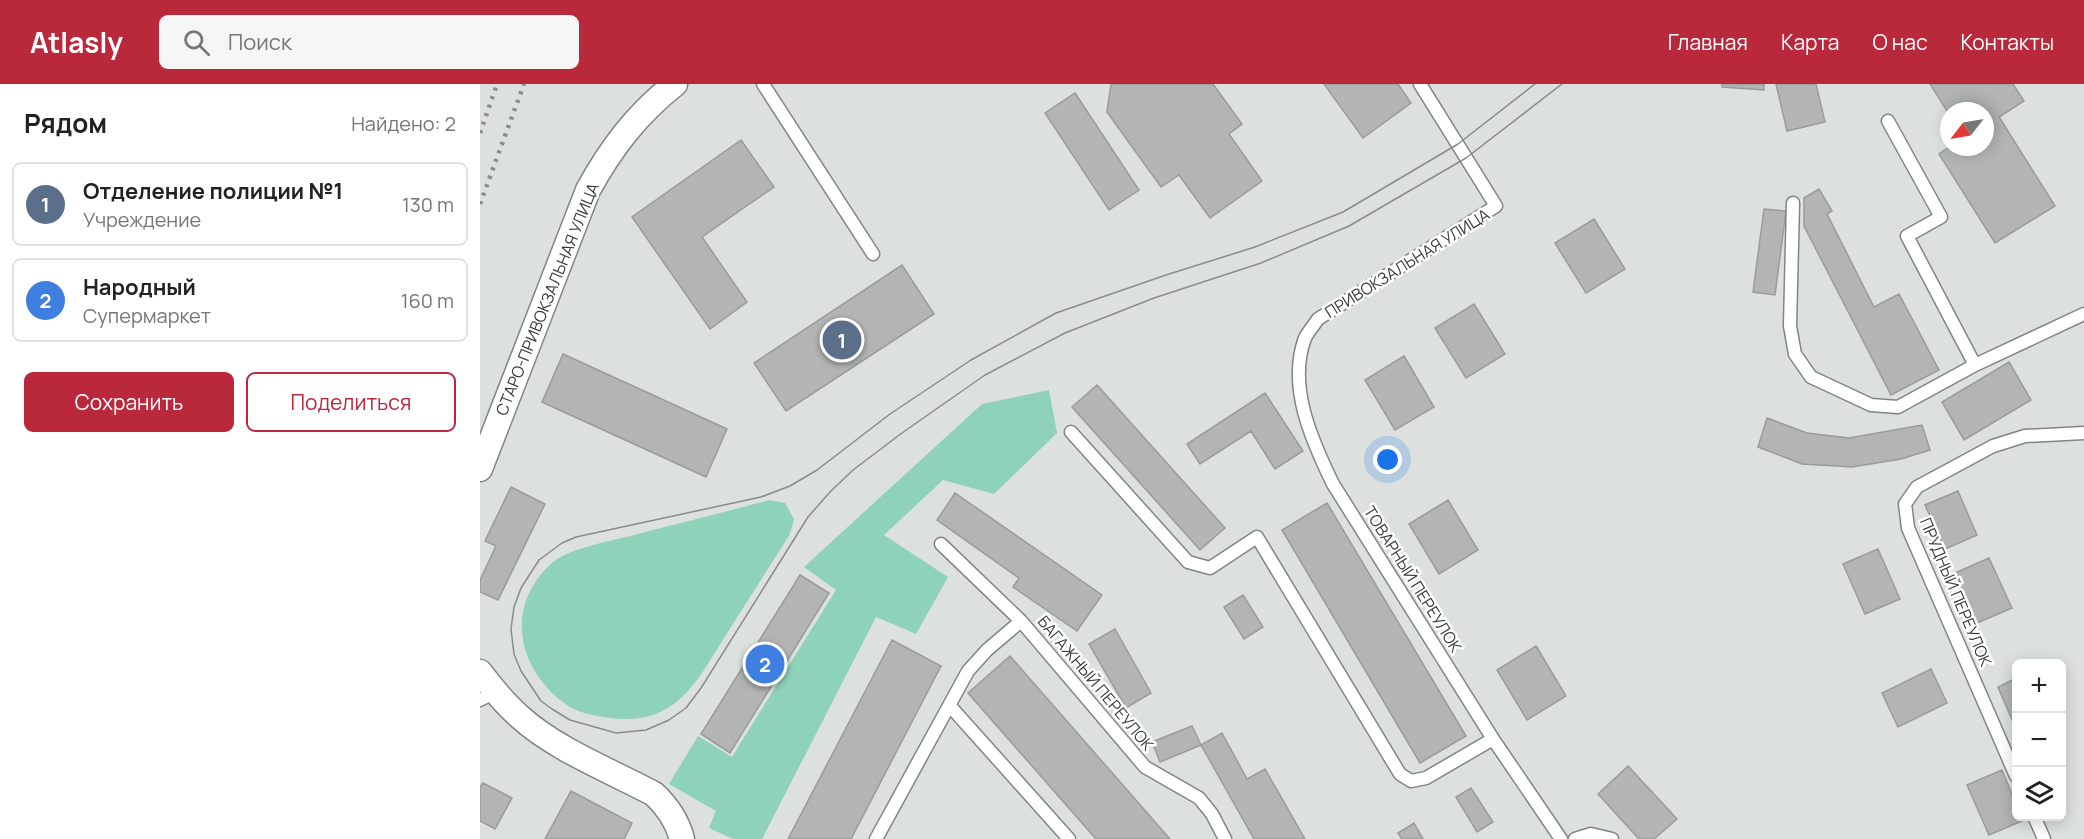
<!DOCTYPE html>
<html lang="ru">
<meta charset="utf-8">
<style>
body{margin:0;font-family:Manrope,sans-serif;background:#f6f6f6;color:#222}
.controls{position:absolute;right:18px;bottom:18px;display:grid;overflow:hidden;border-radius:9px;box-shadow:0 3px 15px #0003}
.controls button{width:54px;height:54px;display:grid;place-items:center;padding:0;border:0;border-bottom:2px solid #e0e0e0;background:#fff;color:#222;font:30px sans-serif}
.compass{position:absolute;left:1460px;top:18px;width:54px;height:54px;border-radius:50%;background:#fff;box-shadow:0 3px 15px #0003;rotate:239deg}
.you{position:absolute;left:908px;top:376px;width:21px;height:21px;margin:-15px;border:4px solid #fff;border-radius:50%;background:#1a73e8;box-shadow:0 0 0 9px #1a73e833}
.badge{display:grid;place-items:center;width:39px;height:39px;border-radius:50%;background:#b9283b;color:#fff;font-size:20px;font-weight:700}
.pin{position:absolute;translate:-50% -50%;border:3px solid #fff;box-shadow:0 2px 6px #0006}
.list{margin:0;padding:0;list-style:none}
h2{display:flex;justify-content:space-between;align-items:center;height:78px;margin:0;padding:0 24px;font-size:26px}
h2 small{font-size:20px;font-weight:400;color:#767676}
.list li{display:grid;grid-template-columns:39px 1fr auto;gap:18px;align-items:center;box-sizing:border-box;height:84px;margin:0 12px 12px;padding:0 12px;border:2px solid #e0e0e0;border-radius:9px}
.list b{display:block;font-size:22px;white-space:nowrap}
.list p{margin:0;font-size:20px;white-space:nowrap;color:#767676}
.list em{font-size:20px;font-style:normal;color:#767676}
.actions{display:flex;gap:12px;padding:18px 24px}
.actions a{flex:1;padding:14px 0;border:2px solid #b9283b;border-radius:9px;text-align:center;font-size:21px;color:#b9283b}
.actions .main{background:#b9283b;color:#fff}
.icon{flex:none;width:33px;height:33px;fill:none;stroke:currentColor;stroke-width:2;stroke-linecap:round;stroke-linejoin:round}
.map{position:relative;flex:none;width:1604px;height:755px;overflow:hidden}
header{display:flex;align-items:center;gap:36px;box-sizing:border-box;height:84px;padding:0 30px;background:#b9283b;color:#fff}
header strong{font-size:28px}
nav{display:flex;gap:33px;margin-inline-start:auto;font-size:21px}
.search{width:420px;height:54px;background:#f6f6f6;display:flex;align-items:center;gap:15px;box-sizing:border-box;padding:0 21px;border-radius:9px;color:#767676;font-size:22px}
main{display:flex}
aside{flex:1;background:#fff}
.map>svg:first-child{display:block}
.green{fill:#8ed2ba}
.building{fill:#b2b5b4;stroke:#989c9a;stroke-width:1.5}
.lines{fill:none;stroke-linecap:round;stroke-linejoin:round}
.service-casing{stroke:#828584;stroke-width:15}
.minor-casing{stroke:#828584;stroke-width:27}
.service{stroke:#fff;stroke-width:12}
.minor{stroke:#fff;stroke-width:24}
.tram{stroke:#8a8c8b;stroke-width:1.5}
.rail{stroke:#8a8c8b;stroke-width:4.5;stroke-dasharray:3 6;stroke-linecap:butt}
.labels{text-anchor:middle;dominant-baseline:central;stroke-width:5;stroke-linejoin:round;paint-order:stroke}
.street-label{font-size:16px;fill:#3b3c3c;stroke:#fff}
</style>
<header>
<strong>Atlasly</strong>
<div class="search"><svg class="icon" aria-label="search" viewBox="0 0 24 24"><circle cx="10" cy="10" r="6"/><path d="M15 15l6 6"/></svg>Поиск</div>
<nav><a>Главная</a><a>Карта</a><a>О нас</a><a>Контакты</a></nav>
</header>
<main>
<aside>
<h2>Рядом<small>Найдено: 2</small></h2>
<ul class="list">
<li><span class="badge" style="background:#5c6f8a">1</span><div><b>Отделение полиции №1</b><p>Учреждение</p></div><em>130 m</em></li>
<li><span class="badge" style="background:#3f7fe0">2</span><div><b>Народный</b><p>Супермаркет</p></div><em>160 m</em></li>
</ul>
<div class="actions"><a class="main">Сохранить</a><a>Поделиться</a></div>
</aside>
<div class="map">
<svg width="1604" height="755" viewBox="0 0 1604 755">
<rect width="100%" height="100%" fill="#dce0de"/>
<path class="green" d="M569,306L577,349L514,410L463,396L404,451L468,493L436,550L396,533L282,755H253L229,744L236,727L189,700L218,652L252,673L356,506L324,483L502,320Z
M290,416L305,419L314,435L310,450C288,485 266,519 244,554C230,576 216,603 195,619C175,634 154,637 131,634C115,632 96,629 84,619C36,583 25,521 72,479C89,464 132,457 154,451C199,439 245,428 290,416Z"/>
<path class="building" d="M631,0H733L762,40L749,50L782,97L730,134L699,91L681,103L627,28Z
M844,0H918L931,19L883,54Z
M1242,0H1284V6L1242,3Z
M1296,0H1336L1345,38L1307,47Z
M1450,0H1533L1544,17L1519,33L1575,122L1515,159L1459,70L1469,63H1505V27H1469V30Z
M595,9L659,106L629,126L565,29Z
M261,56L294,103L222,153L267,218L230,245L152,133Z
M1339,105L1352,127L1347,130L1394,223L1419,210L1459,286L1411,311L1324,142V114Z
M1284,125L1306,127L1295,211L1273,208Z
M1114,135L1145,185L1106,209L1075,159Z
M422,181L454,230L306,327L274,279Z
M994,220L1025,270L986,294L955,244Z
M83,270L247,345L226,393L62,318Z
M924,272L954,323L915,346L885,296Z
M1529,278L1551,316L1484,356L1462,318Z
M617,301L745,444L720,466L592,323Z
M785,309L823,367L795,385L771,347L720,380L707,360Z
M1287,334L1327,349L1369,354L1442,341L1450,366L1421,375L1372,383L1322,380L1278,363Z
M31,403L65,420L18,516L0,508V496L16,462L5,457Z
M1478,407L1497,451L1465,465L1445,421Z
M475,409L622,511L597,547L533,503L539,494L457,436Z
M968,416L998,466L959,490L929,440Z
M847,419L986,652L940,679L802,446Z
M1398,465L1420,515L1385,530L1363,480Z
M1509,474L1532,524L1497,539L1475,489Z
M320,491L349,509L250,669L221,650Z
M763,511L783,543L764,555L744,523Z
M635,545L671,609L646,624L609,560Z
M412,556L461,582L371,755H308Z
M1056,562L1086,612L1047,636L1017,586Z
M530,572L690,755H616L488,609Z
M1451,585L1467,619L1418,643L1402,609Z
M1536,594V645L1518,603Z
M712,642L721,661L680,678L672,658Z
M742,649L767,695L785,685L825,755H774L721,661Z
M1148,682L1197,735L1174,755H1159L1118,710Z
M1522,686L1536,720V732H1542L1544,736L1509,751L1487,701Z
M3,699L32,714L15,745L0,737V703Z
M991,704L1013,738L997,748L976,713Z
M91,707L152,739L144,755H65Z
M934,739L943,755H922L918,749Z"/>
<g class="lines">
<defs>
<path id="service" d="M283,0L393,170
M940,0L1016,122L838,235C834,241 828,248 825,254C807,302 832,357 853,400L1013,655L1081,755
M1408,37L1461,133L1427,152L1495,281
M1313,119L1310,242L1315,270L1331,293L1391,321L1418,323L1495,281L1604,230
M591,348L708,478L730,484L777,453L920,690L931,697L946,694L1013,655
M461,460L541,537L665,683L719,714L732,730L745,755
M0,616L15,608
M470,622L589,755
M1536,692L1428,444L1425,420L1437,403L1513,362L1545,352L1604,349
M1554,732L1564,755
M396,755L488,587L507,566L541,537
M1095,755L1111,750L1132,755"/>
<path id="minor" d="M0,385L108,106C131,64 157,30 195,0
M0,588C12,604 25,620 40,633C75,665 131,687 174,710C188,723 197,736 202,755"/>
</defs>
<use href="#service" class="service-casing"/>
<use href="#minor" class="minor-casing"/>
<use href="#service" class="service"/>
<use href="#minor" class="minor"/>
<path class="tram" d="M1055,0L978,60L863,128L775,163L686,191L576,229L491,276L410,330L337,386L310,402L281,413L96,453L82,459L59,476L41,504L34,523L31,545L34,570L41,587L61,617L72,625L90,636L136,649L166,646L189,636L206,624L221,604L328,433L350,408L373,386L422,349L505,291L585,249L674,214L781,179L869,142L986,74L1082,0"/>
<path class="rail" d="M0,49L17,0
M0,120L44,0"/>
</g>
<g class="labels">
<g class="street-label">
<text transform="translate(927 179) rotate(-32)">ПРИВОКЗАЛЬНАЯ УЛИЦА</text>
<text transform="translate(67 215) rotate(-68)">СТАРО-ПРИВОКЗАЛЬНАЯ УЛИЦА</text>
<text transform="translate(933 495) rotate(58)">ТОВАРНЫЙ ПЕРЕУЛОК</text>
<text transform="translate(1476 508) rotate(67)">ПРУДНЫЙ ПЕРЕУЛОК</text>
<text transform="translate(616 599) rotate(50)">БАГАЖНЫЙ ПЕРЕУЛОК</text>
</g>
</g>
</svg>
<div class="controls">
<button>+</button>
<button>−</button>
<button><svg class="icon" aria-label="layers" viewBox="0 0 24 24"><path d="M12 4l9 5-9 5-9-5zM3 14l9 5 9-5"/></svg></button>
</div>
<svg class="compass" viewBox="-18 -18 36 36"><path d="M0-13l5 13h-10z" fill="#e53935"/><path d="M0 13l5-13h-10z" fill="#767676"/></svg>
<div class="you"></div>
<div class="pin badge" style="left:362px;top:256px;background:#5c6f8a">1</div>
<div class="pin badge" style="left:285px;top:580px;background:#3f7fe0">2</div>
</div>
</main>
